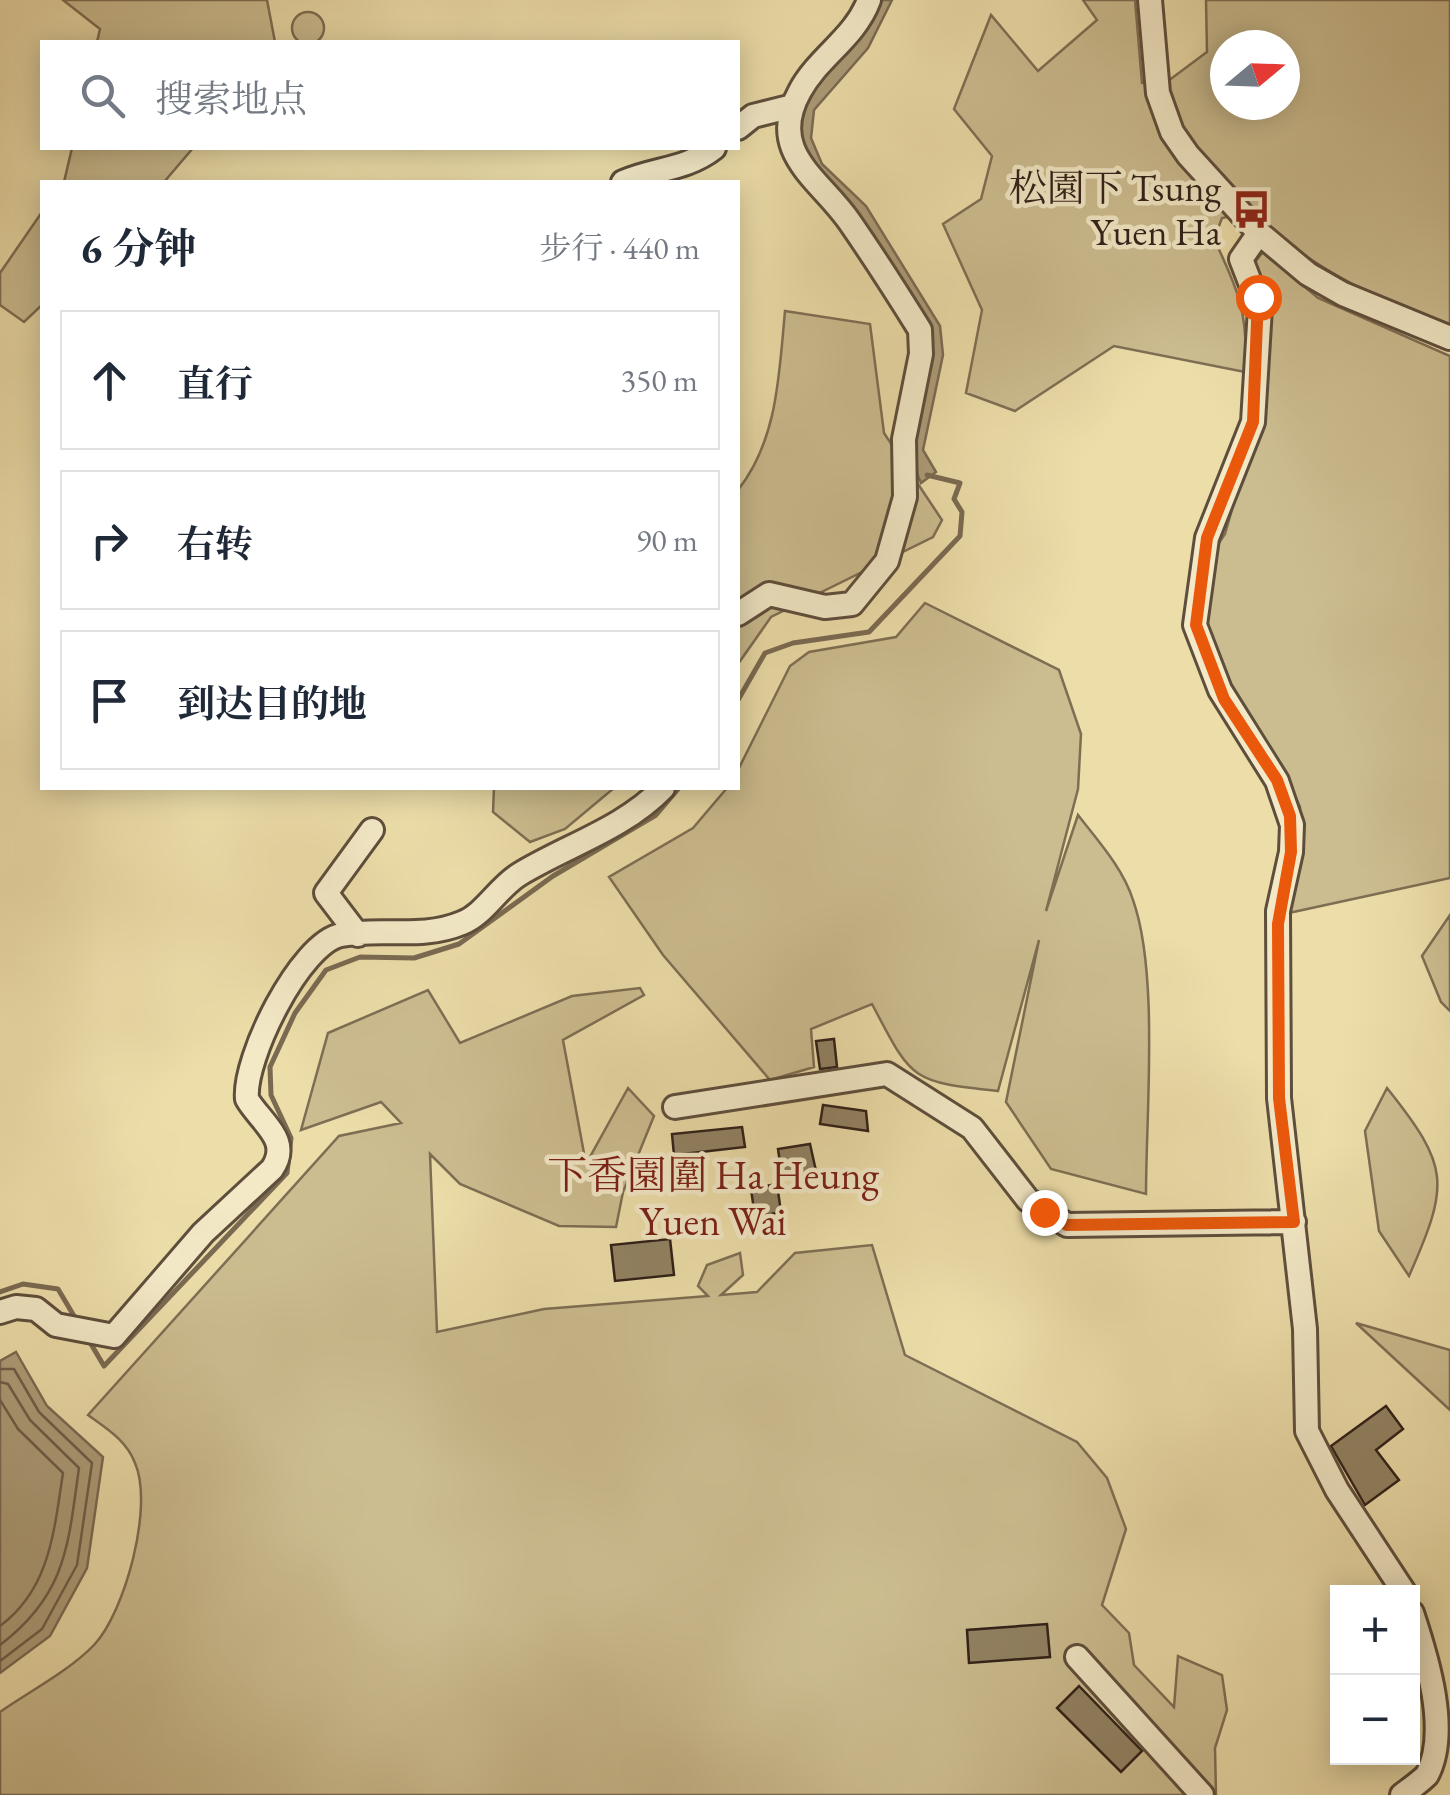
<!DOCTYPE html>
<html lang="zh">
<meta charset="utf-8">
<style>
body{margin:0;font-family:"EB Garamond","Noto Serif SC",serif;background:#f6f6f7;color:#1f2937}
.controls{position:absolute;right:30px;bottom:30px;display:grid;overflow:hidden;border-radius:0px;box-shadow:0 5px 25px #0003}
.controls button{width:90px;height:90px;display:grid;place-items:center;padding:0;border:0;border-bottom:2px solid #e0e1e3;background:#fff;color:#1f2937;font:50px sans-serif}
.compass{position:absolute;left:1210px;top:30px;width:90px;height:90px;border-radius:50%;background:#fff;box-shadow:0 5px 25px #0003;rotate:71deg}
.stop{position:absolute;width:30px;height:30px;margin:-22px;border:8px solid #ea580c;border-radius:50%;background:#fff}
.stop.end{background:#ea580c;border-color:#fff;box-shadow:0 2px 10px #0008}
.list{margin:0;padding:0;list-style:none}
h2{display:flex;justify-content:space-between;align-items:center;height:130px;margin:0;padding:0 40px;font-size:42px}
h2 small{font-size:32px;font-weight:400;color:#747a83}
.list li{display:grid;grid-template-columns:65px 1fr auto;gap:30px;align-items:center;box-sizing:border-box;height:140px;margin:0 20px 20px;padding:0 20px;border:2px solid #e0e1e3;border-radius:0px}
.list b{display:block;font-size:38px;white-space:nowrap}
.list em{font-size:32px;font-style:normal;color:#747a83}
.icon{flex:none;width:55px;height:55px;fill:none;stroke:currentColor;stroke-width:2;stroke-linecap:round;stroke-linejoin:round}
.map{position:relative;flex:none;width:1450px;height:1795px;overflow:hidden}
.search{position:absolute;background:#fff;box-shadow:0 5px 25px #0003;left:40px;top:40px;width:700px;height:110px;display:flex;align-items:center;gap:25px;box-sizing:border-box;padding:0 35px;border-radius:0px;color:#747a83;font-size:38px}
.panel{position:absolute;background:#fff;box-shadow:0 5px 25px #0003;left:40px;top:180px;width:700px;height:610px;border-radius:0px}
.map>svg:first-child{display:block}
.green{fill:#ccbd90;stroke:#7e6e54;stroke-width:2.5;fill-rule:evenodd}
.water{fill:#ac9c78;stroke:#7a6a52;stroke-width:2.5}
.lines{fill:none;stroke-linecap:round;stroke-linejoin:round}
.shore{stroke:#6e5e48;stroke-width:2.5}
.stream{stroke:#7a6a52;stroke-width:5}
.building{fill:#918263;stroke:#2f1f18;stroke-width:2.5}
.minor-casing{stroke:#5e4e3c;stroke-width:28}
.minor{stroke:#f3e9c7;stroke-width:22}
.route{stroke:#ea580c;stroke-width:12}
.labels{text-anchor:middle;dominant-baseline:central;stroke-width:9;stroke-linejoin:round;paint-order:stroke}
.poi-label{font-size:38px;fill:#2f1f18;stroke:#f3e9c7;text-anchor:end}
.neighbourhood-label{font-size:40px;fill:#7a1f14;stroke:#f3e9c7}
</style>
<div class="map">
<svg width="1450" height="1795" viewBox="0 0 1450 1795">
<rect width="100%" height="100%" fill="#ecdda9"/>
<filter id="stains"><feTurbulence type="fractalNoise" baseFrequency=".002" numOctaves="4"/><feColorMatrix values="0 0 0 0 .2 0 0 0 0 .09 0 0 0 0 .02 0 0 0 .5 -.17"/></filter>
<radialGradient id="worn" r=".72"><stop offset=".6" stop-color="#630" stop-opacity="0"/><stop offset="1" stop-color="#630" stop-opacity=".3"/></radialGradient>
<path class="green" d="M63,0H267L275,42H97L100,29Z
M1083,0H1135L1142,83L1168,81L1207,52L1206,0H1450V327C1381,299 1305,269 1256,211L1222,218L1214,239C1238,289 1249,315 1245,372L1114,346L1015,411L966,393L982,310L943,224L981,199L992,156L954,109L991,15L1038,71L1097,20ZM1225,45H1285V105H1225Z
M292 28a16 16 0 1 1 32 0a16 16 0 1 1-32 0Z
M72,148H193L164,182H64Z
M42,212V305L24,322L0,305V273Z
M1263,252L1318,298L1450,356V878L1284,914L1298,868L1300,807L1278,760L1238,701L1206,621L1213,552L1225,534L1233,506V481L1256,438L1260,284L1255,262Z
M785,311L870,324L884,433L942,520L933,537L771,617L738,664V490C778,439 779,374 785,311Z
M925,603L1059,670L1081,734L1078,789L1046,911L1078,815C1098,841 1123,868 1133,900C1159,973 1146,1113 1146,1194L1051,1169L1006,1102L1039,940L998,1091C910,1082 912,1080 872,1004L811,1029L814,1067L770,1080L663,955L609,877L693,828L727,788H738V770L790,666L809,652L896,637Z
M494,788H614L565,829L530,842L493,812Z
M1450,915V1011L1441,1002L1422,956Z
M640,988L644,995L563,1040L586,1164L628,1088L654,1116L623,1192L616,1227L559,1226L460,1184L430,1154L437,1332L544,1309L708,1296L698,1286L707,1265L740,1253L743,1275L721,1295L757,1292L795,1253L872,1245L905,1355L1077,1442L1107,1478L1126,1529L1102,1605L1129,1633L1134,1665L1174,1707L1178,1656L1222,1675L1227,1710L1215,1748L1216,1795H0V1712C30,1691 69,1671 94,1645C125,1612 154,1506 135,1463C126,1440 107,1429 88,1415L339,1136L401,1123L381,1102L301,1130L328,1033L428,990L460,1043L572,996Z
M1387,1088C1450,1167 1450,1183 1409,1276L1379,1231L1365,1131Z
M1356,1323L1450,1350V1410Z"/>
<path class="water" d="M875,0H892L868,48L814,110L811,138L822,164L866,206L940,326L943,355L923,450L936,472L921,483L911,460L927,355L800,156L798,111Z
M16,1352L47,1406L103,1457L87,1568L50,1636L0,1673V1361Z"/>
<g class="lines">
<path class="shore" d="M0,1369H14L39,1412L92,1463L77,1565L42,1629L0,1661
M0,1382L8,1384L30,1420L79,1468C68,1545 67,1594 0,1645
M0,1400L18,1429L63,1473C54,1531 50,1589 0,1626"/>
<path class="stream" d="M738,700L765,653L793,643L869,632L960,536L962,512L954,499L960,483L927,475
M0,1292L23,1284L58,1289L77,1321
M88,1339L104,1366L287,1173L291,1138L271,1095L270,1067L295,1013L326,970L360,957L414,958L459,944L553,876L656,815L679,788"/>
</g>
<path class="building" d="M834,1039L837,1067L820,1069L816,1041Z
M823,1105L866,1111L868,1131L820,1124Z
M742,1127L745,1147L674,1155L672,1134Z
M810,1144L816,1171L782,1177L778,1149Z
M777,1184L781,1212L755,1217L751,1189Z
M670,1239L674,1275L615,1281L611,1245Z
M1386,1406L1403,1429L1376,1450L1399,1480L1365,1505L1331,1446Z
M1047,1624L1050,1657L969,1663L967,1630Z
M1079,1686L1142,1751L1121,1772L1057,1708Z"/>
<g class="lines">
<defs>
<path id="minor" d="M1150,0L1158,93L1172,132L1188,155L1259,233L1308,274L1343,294L1450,338
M738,128L753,116L793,106
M623,182C655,168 686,170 714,148
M1259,233L1241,259L1260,308L1253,422L1207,538L1195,625L1220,690L1277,781L1292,825L1291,852L1278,911L1279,1098L1305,1329L1307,1431L1337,1490L1404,1592
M738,614L769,594L825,607L852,604L887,561L905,497L904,439L921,354L920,330C897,293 874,257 849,221C819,178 766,152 800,91C818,57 855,38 869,0
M358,935L326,893L372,830
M675,1107L887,1074L972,1128L1028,1200L1067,1225L1294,1222
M0,1312L16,1307L36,1309L56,1325L114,1336L203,1233L272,1169C292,1140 261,1123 247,1099C243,1059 300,943 341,935C382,927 421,940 462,923C485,914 498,887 520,874C568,845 623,829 663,788
M1077,1657L1202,1795
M1402,1795C1410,1789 1420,1782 1427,1775C1450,1732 1427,1658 1412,1613"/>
</defs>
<use href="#minor" class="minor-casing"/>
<use href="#minor" class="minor"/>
</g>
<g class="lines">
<path class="route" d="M1044,1212L1067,1225L1294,1222L1279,1098L1278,924L1291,852L1290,816L1277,780L1224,699L1196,625L1207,538L1253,422L1258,297"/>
</g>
<defs>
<symbol id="bus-bare" viewBox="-9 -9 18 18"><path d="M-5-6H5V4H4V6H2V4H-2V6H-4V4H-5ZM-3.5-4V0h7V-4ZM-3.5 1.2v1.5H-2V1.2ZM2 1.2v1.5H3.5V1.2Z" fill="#8f2418" stroke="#f3e9c7" stroke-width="2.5" paint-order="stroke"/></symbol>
</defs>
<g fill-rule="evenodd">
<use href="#bus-bare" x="1224" y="182" width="55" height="55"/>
</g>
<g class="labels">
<g class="poi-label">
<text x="1221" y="187">松園下 Tsung<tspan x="1221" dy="44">Yuen Ha</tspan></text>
</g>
<g class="neighbourhood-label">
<text x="713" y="1175">下香園圍 Ha Heung<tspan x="713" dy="46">Yuen Wai</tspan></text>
</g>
</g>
<rect width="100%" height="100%" filter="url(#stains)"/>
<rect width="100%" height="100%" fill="url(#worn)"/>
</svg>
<div class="controls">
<button>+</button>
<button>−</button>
</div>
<svg class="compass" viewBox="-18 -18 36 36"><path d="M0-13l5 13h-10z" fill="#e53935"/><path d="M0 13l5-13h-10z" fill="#747a83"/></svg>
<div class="stop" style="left:1258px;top:297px"></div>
<div class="stop end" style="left:1044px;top:1212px"></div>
<div class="search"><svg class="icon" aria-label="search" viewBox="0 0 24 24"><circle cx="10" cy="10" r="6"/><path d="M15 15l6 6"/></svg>搜索地点</div>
<section class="panel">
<h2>6 分钟<small>步行 · 440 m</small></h2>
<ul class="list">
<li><svg class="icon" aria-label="ahead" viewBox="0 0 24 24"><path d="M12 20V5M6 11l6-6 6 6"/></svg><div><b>直行</b></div><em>350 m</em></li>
<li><svg class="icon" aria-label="right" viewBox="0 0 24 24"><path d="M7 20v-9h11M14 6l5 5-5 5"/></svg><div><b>右转</b></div><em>90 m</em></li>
<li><svg class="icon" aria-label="arrive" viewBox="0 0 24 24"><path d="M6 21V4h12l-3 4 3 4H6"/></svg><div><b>到达目的地</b></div></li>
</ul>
</section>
</div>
